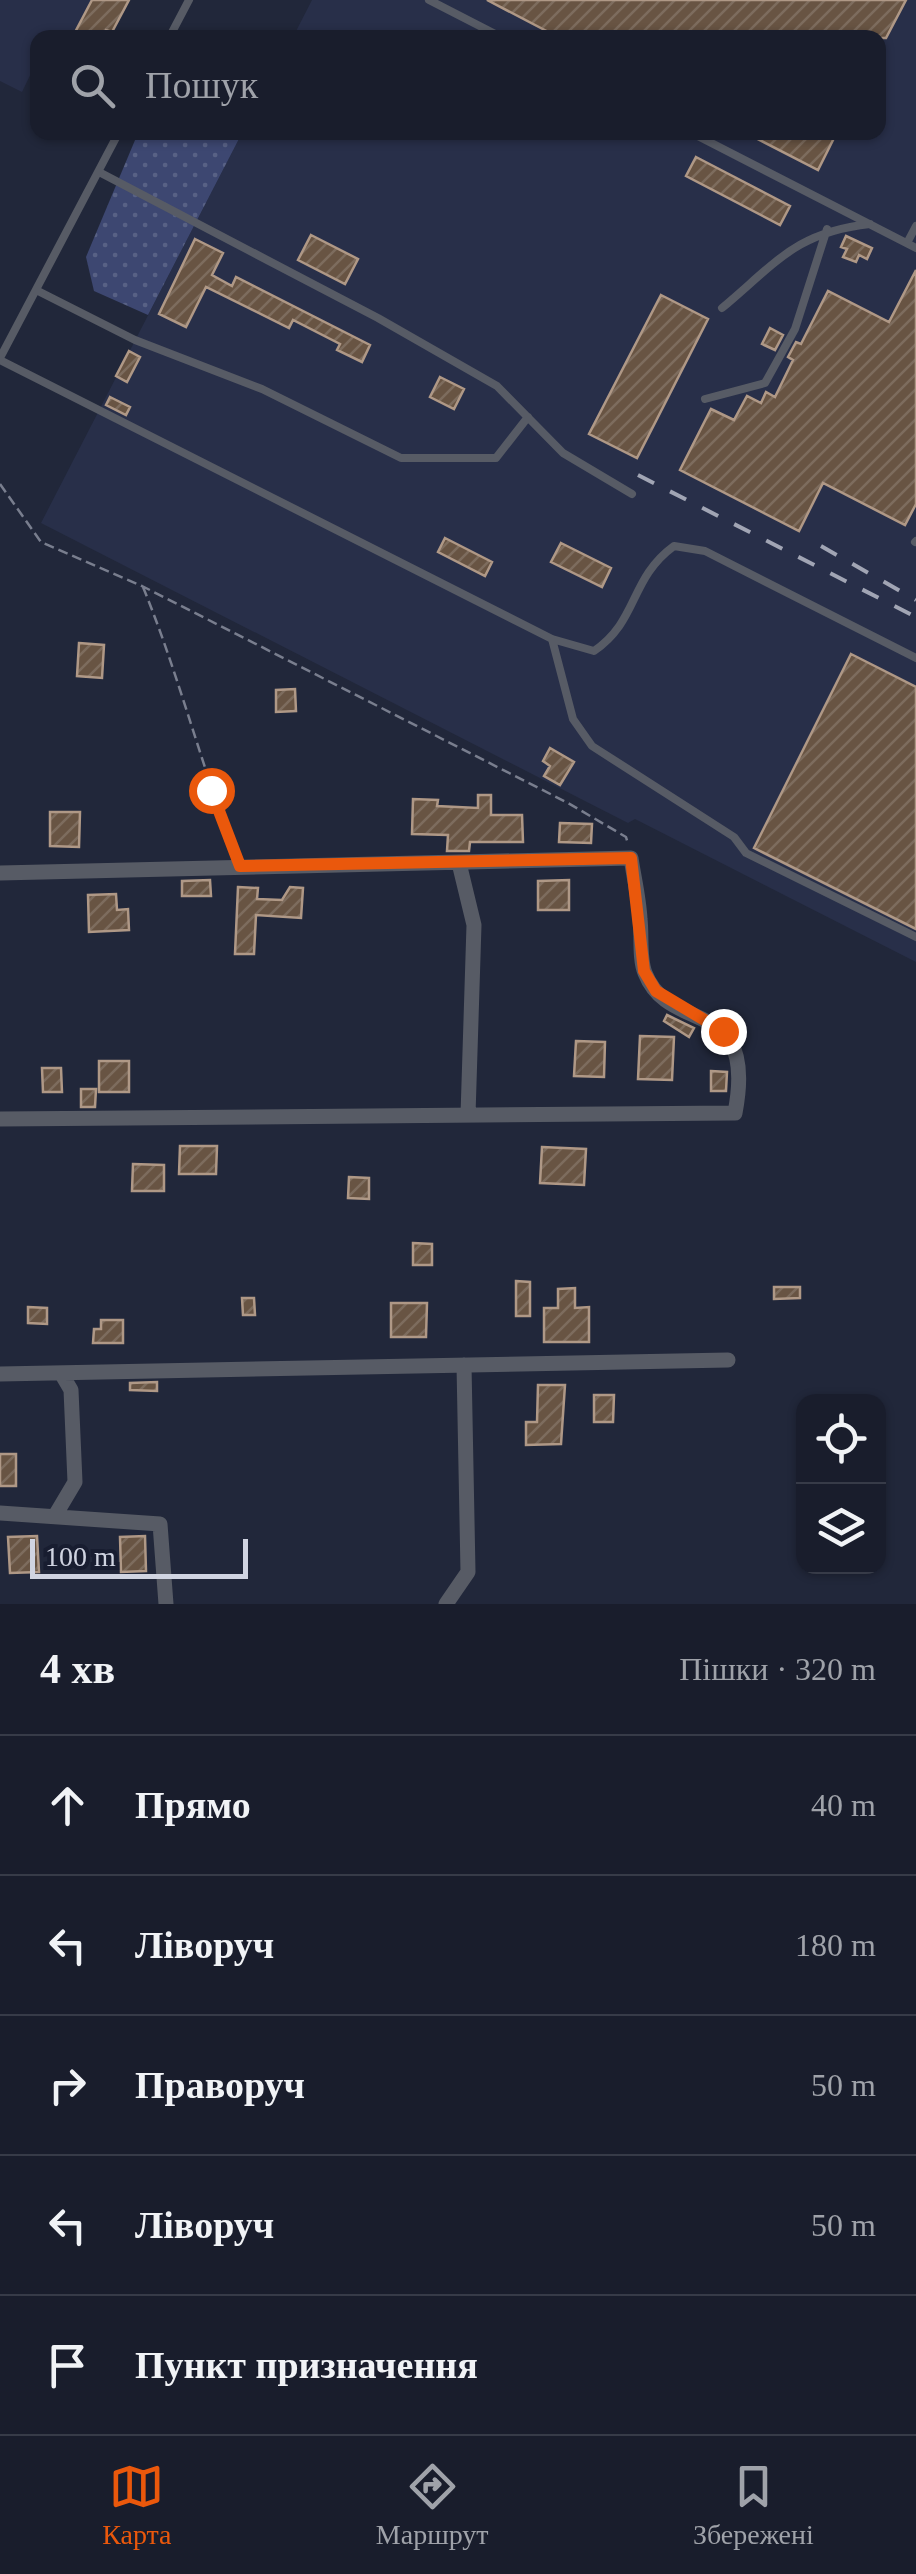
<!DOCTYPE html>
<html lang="uk">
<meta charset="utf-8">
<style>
body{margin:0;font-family:"Times New Roman",serif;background:#262a38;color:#f1f3f6}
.controls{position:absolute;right:30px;bottom:30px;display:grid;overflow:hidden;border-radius:20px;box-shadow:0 2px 8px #0004}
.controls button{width:90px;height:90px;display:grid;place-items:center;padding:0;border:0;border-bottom:2px solid #373b48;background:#191d2c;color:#f1f3f6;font:50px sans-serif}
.scale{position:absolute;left:30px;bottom:25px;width:218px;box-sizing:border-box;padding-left:10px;border:5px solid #d0d4e1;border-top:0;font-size:28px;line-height:35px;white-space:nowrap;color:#d0d4e1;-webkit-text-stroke:8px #181d30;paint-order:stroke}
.stop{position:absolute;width:30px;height:30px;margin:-22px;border:8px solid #ea580c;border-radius:50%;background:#fff}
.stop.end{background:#ea580c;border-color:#fff;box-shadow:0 2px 10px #0008}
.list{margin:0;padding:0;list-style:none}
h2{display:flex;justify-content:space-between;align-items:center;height:130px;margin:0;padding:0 40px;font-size:42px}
h2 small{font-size:32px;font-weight:400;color:#9fa2a9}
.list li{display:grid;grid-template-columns:65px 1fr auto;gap:30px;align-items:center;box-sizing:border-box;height:140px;padding:0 40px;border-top:2px solid #373b48}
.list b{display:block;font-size:38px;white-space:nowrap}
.list em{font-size:32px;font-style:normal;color:#9fa2a9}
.icon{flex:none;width:55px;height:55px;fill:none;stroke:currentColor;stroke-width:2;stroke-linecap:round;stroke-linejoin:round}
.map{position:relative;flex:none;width:916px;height:1604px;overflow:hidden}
.search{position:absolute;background:#191d2c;box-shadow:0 2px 8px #0004;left:30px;right:30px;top:30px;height:110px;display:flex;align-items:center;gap:25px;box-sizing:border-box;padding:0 35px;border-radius:20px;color:#9fa2a9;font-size:38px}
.sheet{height:830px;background:#191d2c}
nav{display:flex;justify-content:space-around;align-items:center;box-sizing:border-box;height:140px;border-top:2px solid #373b48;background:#191d2c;font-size:28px;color:#9fa2a9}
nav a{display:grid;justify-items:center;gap:5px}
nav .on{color:#ea580c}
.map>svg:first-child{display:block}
.built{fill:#282f49}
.grass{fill:url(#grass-dots)}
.building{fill:url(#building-hatch);stroke:#af9886;stroke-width:2.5}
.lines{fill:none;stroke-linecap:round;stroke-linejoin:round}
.path{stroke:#797e8e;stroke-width:2.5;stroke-dasharray:10 5;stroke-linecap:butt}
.lane{stroke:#575b65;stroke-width:8}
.street{stroke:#575b65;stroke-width:15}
.rail{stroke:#a1a5b4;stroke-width:4;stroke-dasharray:18 18;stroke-linecap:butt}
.route{stroke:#ea580c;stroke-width:12}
</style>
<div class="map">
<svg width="916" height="1604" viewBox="0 0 916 1604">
<defs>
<pattern id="grass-dots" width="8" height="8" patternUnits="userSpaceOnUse" patternTransform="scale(2.5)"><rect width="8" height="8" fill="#3d4771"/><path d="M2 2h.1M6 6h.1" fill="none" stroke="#586185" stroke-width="1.8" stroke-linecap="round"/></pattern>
<pattern id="building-hatch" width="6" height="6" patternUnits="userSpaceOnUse" patternTransform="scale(2.5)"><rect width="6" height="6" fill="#685443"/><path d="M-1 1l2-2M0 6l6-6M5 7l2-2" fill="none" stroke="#7d6c5e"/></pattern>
</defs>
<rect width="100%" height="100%" fill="#21273a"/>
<path class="built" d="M0,0H129L112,32L106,30L102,37L38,38L37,61L22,92L0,81Z
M312,0H916V962L635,819L628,823L41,523L242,133L878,132V38L293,37Z"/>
<path class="grass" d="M138,133H242L148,315L94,291L86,257Z"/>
<path class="building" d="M92,0H129L112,32L106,30L102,38H72Z
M487,0H906L886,38H560Z
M744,132H837L818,170Z
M696,157L790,206L780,225L686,176Z
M311,235L358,259L345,284L298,260Z
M846,236L872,248L867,259L859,255L856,262L843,257L847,249L841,247Z
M195,239L223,253L212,275L232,286L236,277L370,345L362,362L337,350L340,344L293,320L289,328L206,287L186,327L159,314Z
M916,270V504L905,525L823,483L799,531L680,470L711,409L734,420L747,396L761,403L766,392L775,397L793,360L788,357L796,342L801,344L828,291L889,322Z
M661,295L708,319L637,458L589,434Z
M770,328L783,335L775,350L762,344Z
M129,351L140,357L127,382L116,376Z
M440,377L464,389L454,409L430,397Z
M110,397L130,407L126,415L106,405Z
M445,538L492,562L485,576L438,552Z
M561,543L611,568L602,587L551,562Z
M79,643L104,645L102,678L77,676Z
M851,654L916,687V929L754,848Z
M295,689L296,711L276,712V690Z
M550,748L574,762L560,785L544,776L550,766L543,761Z
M478,795H491V815H522L523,842H470L469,851H447L448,835L412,834L413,799L438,800L437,806L478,808Z
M50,812H80L79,847L50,846Z
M560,823L592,824L591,843L559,842Z
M210,880L211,896H182V881Z
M569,880V910H538V881Z
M238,887L258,888L257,899L282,900L290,887L303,888L301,918L256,915L254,954H235Z
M116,894L117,910L128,909L129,930L89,932L88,895Z
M667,1015L694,1028L689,1037L664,1021Z
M640,1036L674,1037L672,1080L638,1079Z
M576,1041L605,1042L604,1077L574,1076Z
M99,1061H129V1092H99Z
M42,1068H61L62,1092H43Z
M711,1071L727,1072L726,1091H711Z
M81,1089H96L95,1107H81Z
M180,1146H217L216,1174H179Z
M542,1147L586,1149L584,1185L540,1183Z
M133,1164L164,1165V1191H132Z
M349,1177L369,1178V1199L348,1198Z
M413,1243L432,1244V1265H413Z
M516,1281L530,1282V1316H516Z
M774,1287H800V1298L774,1299Z
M575,1288V1308L589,1307V1342H544V1308H558V1289Z
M242,1298H254L255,1315H243Z
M391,1303H427L426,1337H391Z
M28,1307L47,1308V1324L28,1323Z
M101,1320H123V1343H93L94,1329H101Z
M157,1382V1391L130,1390V1383Z
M538,1385H565L561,1444L526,1445V1422H537Z
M594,1395H614L613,1422H594Z
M0,1454H16V1486H0Z
M37,1536L39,1572L10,1573L8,1537Z
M145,1536L146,1571L121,1572L120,1537Z"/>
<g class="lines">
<path class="path" d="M0,484L41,542L142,586L568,803L626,837L628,844
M143,587C179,675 201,765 235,853"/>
<path class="lane" d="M429,0L503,38
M169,38L189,0
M690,132L916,248
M99,172L378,318L497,386L563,453L632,494
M907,243L916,226
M36,290L135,340L262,389L401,458H496L528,417
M722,308C776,263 796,232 870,224
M0,358L119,132
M0,360L552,639L594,651C639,620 629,579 674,546L705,551L916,658
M705,399L765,383L795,329L827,229
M915,542L916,541
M552,639L573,719L592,746L734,837L746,853L916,937"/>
<path class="street" d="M459,863L474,925L468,1115
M0,873L631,858C634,878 639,899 640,919C642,936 639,958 645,973C670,1037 758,993 735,1113L0,1119
M0,1374L728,1360
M0,1513L160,1524L166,1604
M56,1514L75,1482L71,1390L61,1373
M446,1604L468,1572L464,1365"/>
<path class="rail" d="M638,475L916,617
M821,546L916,600"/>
</g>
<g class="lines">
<path class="route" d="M211,790L240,866L631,858L644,971L656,991L723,1031"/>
</g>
</svg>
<div class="controls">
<button><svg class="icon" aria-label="locate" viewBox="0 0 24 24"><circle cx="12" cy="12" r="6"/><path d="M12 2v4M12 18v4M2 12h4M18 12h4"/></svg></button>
<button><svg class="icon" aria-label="layers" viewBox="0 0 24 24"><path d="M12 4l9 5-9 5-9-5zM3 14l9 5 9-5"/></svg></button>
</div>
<div class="scale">100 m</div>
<div class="stop" style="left:211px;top:790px"></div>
<div class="stop end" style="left:723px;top:1031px"></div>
<div class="search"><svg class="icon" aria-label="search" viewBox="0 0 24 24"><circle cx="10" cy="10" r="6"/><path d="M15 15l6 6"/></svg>Пошук</div>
</div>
<section class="sheet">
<h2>4 хв<small>Пішки · 320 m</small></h2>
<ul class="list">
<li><svg class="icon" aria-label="ahead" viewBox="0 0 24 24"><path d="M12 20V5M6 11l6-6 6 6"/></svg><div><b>Прямо</b></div><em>40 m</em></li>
<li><svg class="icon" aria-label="left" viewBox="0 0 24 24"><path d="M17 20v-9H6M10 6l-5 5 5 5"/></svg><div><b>Ліворуч</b></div><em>180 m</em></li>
<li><svg class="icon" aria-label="right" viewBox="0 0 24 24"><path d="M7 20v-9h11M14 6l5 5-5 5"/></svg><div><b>Праворуч</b></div><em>50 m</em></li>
<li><svg class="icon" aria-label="left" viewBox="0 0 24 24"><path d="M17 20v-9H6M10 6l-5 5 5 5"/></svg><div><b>Ліворуч</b></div><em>50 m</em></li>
<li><svg class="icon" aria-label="arrive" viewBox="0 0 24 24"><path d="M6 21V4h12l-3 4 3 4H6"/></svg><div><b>Пункт призначення</b></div></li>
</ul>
</section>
<nav>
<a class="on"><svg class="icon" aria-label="map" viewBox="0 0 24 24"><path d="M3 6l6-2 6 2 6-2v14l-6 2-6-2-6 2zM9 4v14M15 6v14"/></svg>Карта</a>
<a><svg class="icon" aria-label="directions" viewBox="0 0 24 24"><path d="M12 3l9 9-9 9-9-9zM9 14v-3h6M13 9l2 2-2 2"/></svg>Маршрут</a>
<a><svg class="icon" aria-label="saved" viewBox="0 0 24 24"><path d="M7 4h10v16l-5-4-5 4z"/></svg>Збережені</a>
</nav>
